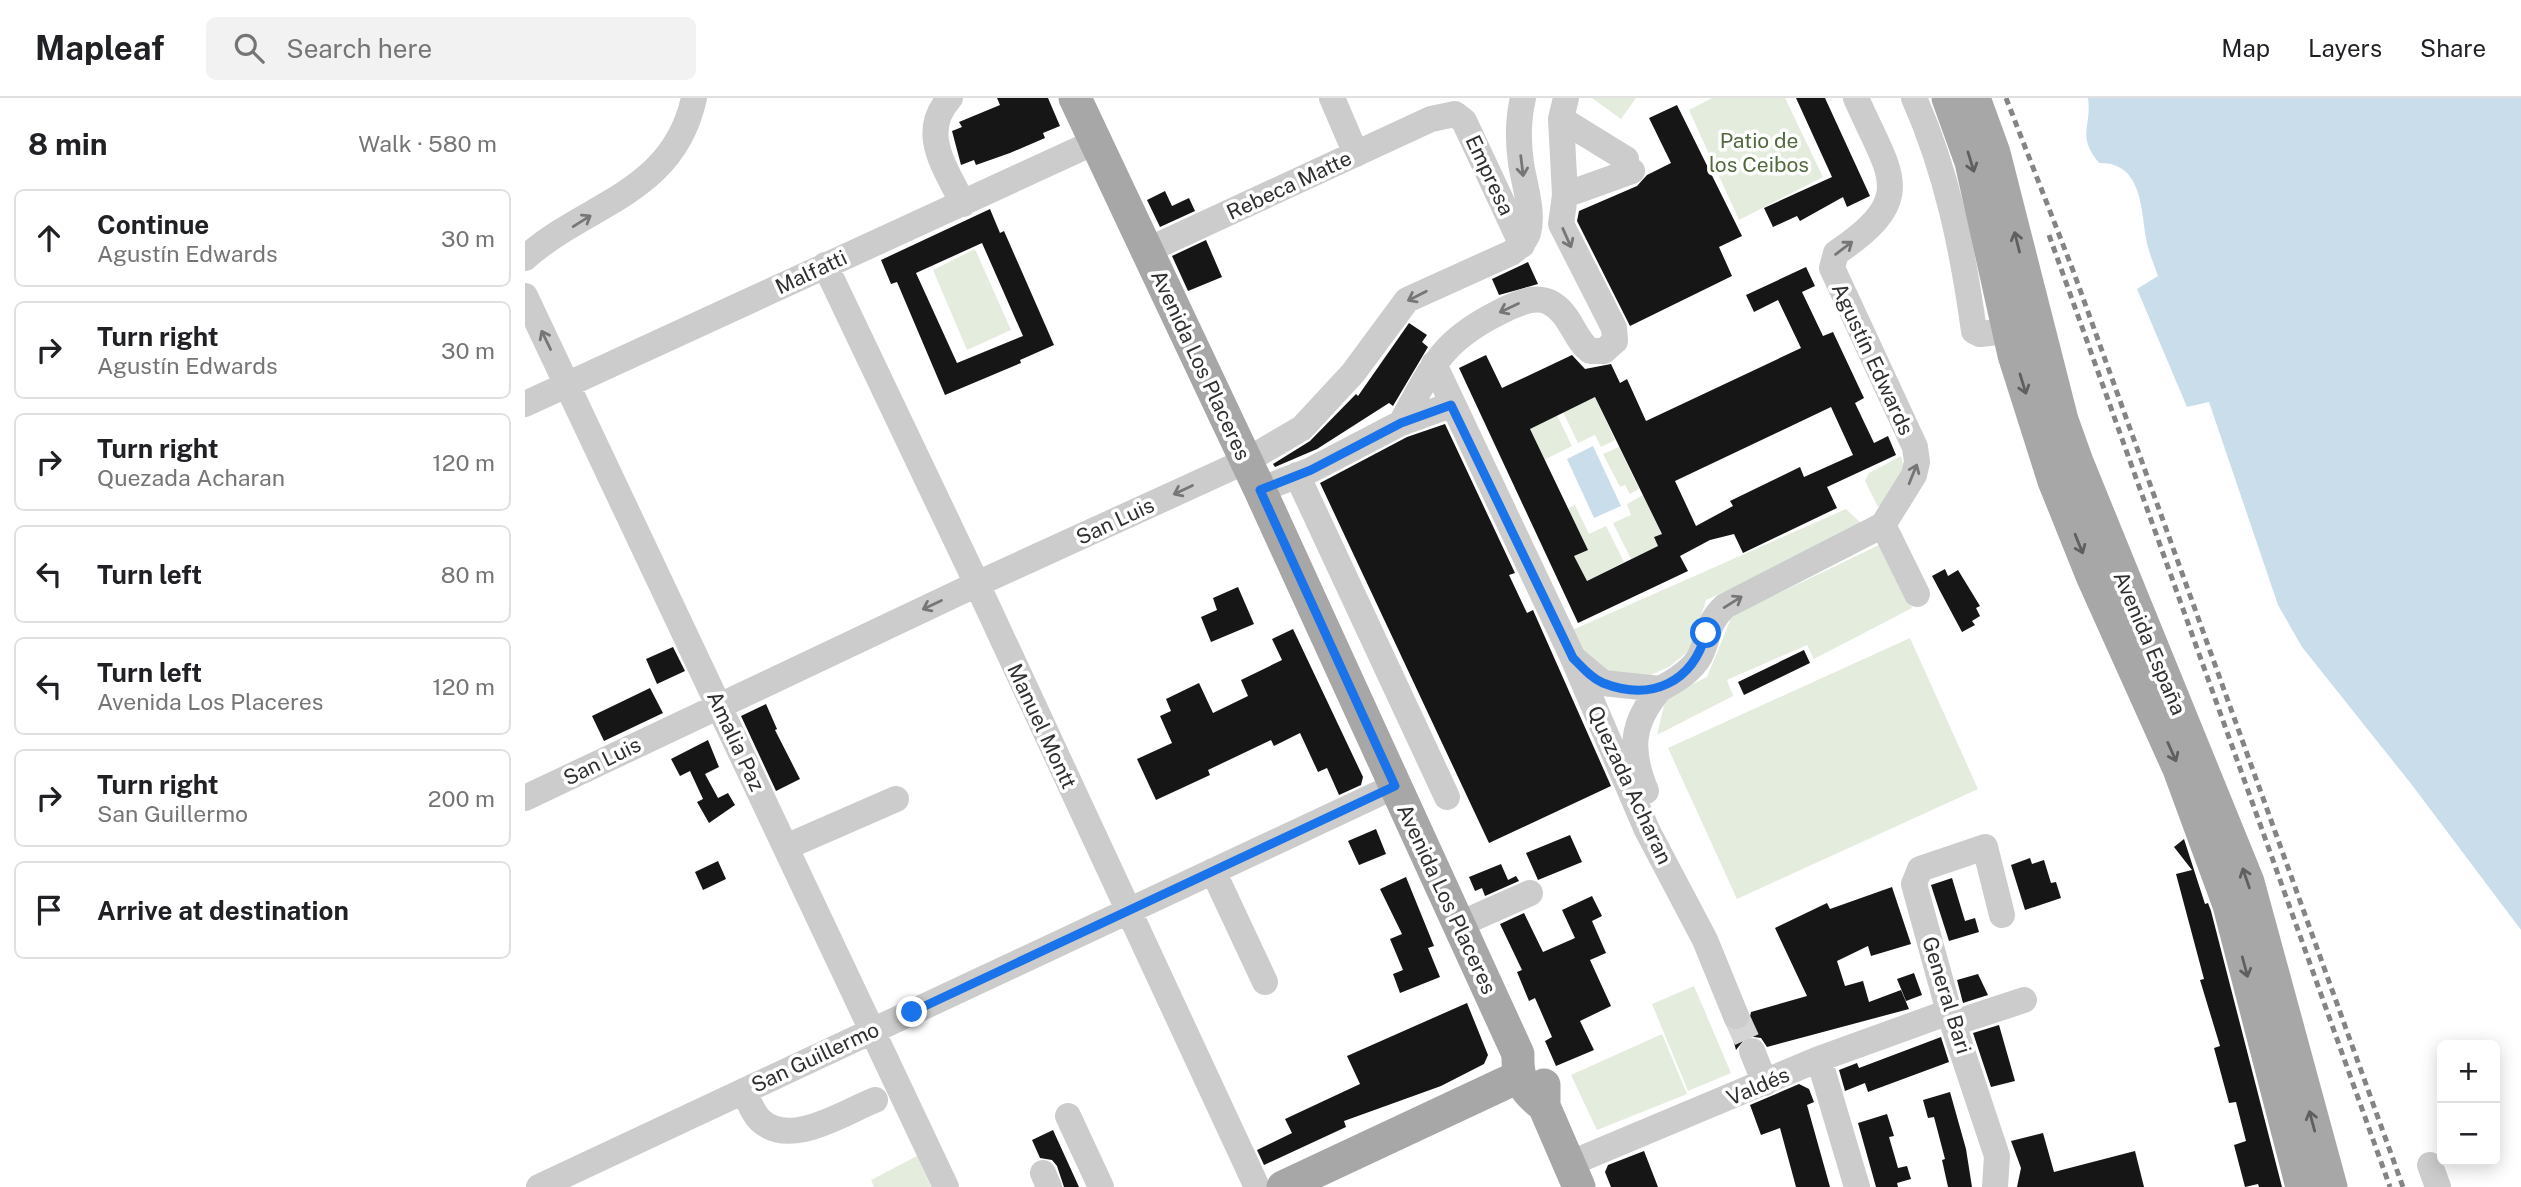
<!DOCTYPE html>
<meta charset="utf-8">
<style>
body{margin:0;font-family:"Public Sans",sans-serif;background:#f2f2f2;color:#202124}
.controls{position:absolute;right:21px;bottom:21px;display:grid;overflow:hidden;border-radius:10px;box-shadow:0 4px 18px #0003}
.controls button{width:63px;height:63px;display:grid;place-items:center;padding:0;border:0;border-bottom:2px solid #e0e0e0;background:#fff;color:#202124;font:35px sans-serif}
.stop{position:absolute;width:21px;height:21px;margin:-16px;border:5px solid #1a73e8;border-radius:50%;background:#fff}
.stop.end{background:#1a73e8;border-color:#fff;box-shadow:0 2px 7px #0008}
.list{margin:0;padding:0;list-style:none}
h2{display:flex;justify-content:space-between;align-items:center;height:91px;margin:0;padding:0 28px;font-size:30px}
h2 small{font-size:23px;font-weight:400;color:#757577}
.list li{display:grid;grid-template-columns:46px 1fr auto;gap:21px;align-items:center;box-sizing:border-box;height:98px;margin:0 14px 14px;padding:0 14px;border:2px solid #e0e0e0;border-radius:10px}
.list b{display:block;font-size:26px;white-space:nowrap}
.list p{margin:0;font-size:23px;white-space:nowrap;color:#757577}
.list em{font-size:23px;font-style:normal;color:#757577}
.icon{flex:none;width:38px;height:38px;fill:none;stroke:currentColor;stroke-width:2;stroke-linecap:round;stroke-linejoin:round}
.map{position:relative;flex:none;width:1996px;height:1089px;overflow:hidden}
header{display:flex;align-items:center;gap:42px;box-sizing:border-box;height:98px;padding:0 35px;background:#fff;border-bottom:2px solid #e0e0e0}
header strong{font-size:33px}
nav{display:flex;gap:38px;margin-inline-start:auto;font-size:24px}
.search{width:490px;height:63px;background:#f2f2f2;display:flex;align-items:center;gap:18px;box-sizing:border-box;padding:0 24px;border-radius:10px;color:#757577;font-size:26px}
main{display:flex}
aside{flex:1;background:#fff}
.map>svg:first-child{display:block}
.green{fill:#e4ecdd}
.water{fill:#caddeb}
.building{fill:#161616;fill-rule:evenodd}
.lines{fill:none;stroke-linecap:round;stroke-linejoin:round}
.minor-tunnel{stroke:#d5d5d5;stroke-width:26;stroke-dasharray:26 13;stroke-linecap:butt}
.minor{stroke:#ccc;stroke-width:26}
.major{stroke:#a7a7a7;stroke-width:33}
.rail{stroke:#848484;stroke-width:5;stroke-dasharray:7 5;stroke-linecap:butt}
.oneway{stroke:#5f5f5f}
.oneway2{stroke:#767676}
.route{stroke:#1a73e8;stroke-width:9}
.labels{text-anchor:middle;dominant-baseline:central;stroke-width:7;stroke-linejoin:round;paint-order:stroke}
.park-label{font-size:21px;fill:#50693d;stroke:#fff}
.street-label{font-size:21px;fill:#2f2f2f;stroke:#fff}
</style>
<header>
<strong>Mapleaf</strong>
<div class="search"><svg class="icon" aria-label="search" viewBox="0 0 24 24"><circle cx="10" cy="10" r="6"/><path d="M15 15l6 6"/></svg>Search here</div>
<nav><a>Map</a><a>Layers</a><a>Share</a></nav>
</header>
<main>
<aside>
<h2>8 min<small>Walk · 580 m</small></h2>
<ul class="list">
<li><svg class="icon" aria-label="ahead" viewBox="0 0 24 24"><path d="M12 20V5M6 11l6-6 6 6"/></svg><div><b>Continue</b><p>Agustín Edwards</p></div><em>30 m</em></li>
<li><svg class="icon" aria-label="right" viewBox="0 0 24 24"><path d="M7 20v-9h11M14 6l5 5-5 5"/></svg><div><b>Turn right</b><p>Agustín Edwards</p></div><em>30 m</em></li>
<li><svg class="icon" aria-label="right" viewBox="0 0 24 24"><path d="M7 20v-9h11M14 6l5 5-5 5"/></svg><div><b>Turn right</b><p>Quezada Acharan</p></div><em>120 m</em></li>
<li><svg class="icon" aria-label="left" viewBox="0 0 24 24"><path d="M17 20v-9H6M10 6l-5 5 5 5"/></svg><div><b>Turn left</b></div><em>80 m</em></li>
<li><svg class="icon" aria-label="left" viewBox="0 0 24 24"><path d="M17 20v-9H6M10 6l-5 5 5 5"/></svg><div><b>Turn left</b><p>Avenida Los Placeres</p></div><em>120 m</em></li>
<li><svg class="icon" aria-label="right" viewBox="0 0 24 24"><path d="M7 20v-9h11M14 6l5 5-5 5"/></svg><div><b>Turn right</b><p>San Guillermo</p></div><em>200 m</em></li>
<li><svg class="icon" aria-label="arrive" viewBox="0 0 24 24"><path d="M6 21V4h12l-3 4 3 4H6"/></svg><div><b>Arrive at destination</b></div></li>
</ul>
</aside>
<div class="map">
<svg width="1996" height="1089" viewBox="0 0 1996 1089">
<rect width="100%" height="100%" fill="#fff"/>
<path class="green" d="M1067,0H1111L1096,21Z
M1187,0H1260L1298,79L1214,122L1164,12Z
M450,151L486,232L442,252L408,172Z
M1070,299L1090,342L1076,349L1070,337L1053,345L1038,314Z
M1032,317L1047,348L1019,362L996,335Z
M1094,349L1114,391L1105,396L1100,387L1095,389L1078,356Z
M1376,358C1383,377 1369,399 1353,409L1340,383L1344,375Z
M1118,397L1137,436L1129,439L1133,448L1106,461L1088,425L1106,417L1102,406Z
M1050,407L1064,436L1081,428L1099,464L1062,483L1049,458L1062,452L1043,411Z
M1321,411L1342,431L1181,502L1166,551L1144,569L1114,582L1086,581L1061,565L1045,533Z
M1358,445L1387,510L1289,561L1282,547L1202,582L1208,598L1132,637L1141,599L1182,579L1207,518Z
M1385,540L1453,691L1212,801L1143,650Z
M1169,888L1206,975L1163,993L1127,906Z
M1137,936L1162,996L1072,1032L1046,977Z
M392,1058L406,1089H349L346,1082Z"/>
<path class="water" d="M1563,0H1996V832L1887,687L1777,549L1753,507L1684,304L1662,309L1612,191L1633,178C1629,166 1623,153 1621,140C1616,108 1616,64 1574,65C1551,37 1567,30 1563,0Z
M1068,348L1096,408L1069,420L1042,361Z"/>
<path class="building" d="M472,0H523L535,28L518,35L520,40L485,55L451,67L449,62L436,67L427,33L437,29L434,24L475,7Z
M1271,0H1300L1345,98L1322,109L1318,99L1275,123L1272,118L1248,129L1239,110L1307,79Z
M1152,7L1217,138L1194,149L1207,178L1105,228L1052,123L1054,113L1112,88L1122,77L1146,65L1124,20Z
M640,93L647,108L664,100L670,113L635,129L622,102Z
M465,111L475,135L479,133L529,247L495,262L496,265L420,297L372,184L366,186L356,162ZM457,145L498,238L432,265L391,175Z
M681,142L697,179L663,193L647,158Z
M1003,164L1013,186L974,197L967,181Z
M1281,169L1290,188L1277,194L1298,238L1308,234L1339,300L1330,305L1349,345L1363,338L1371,357L1302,389L1312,410L1218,455L1209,436L1185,442L1155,458L1163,473L1053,525L934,270L961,257L977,290L1047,257L1060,271L1086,266L1095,285L1102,281L1121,323L1276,250L1253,202L1229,214L1221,197ZM1070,299L1137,436L1129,439L1133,448L1062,483L1049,458L1063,452L1005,331ZM1306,309L1328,357L1279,379L1275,369L1205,403L1208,408L1171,428L1150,383Z
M884,225L902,237L897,244L903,249L868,308L864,305L792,351L750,369L748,366L785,343L831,296L833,298Z
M920,326L990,475L984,477L1002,515L1008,512L1086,688L964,745L795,385L882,339Z
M1420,471L1423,478L1433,472L1455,508L1451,510L1455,518L1447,523L1450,527L1437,534L1407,478Z
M713,489L729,526L686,544L676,519L692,512L688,500Z
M768,531L838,679L836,687L814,697L802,670L793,674L775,635L749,648L746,642L683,672L685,677L631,702L612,661L647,645L635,618L646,613L641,601L674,585L688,615L723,598L716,582L757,562L747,541Z
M148,549L160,573L132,586L121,561Z
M1279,552L1285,565L1219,597L1213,584Z
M125,590L138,615L79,643L67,618Z
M241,606L252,631L250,632L275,681L251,693L216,618Z
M183,642L194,669L180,676L193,700L203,695L210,707L184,725L172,704L178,701L165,673L155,678L146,661Z
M851,731L861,756L834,767L823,743Z
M1045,737L1057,764L1013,782L1001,755Z
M1659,741L1680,806L1683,805L1686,813L1757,1089H1734L1733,1086L1720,1089L1709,1047L1721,1043L1711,1004L1704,1005L1689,950L1695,948L1675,882L1679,881L1651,776L1667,772L1649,749Z
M1505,760L1507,766L1519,762L1526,785L1531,784L1536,800L1500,812L1486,767Z
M193,763L201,781L178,792L170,774Z
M976,766L983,782L991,778L994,783L960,798L957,790L950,793L944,779Z
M881,779L909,848L903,850L915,879L875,895L868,876L878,872L865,841L877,836L855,791Z
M1427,780L1440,823L1450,820L1454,834L1424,843L1406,787Z
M1367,789L1386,846L1346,858L1343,848L1312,863L1320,888L1338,883L1344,904L1376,892L1384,911L1242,949L1236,940L1222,938L1211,952L1206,933H1216L1223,928L1226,914L1282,898L1250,830L1302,805L1305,811Z
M1067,798L1077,818L1067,823L1081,855L1065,862L1086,908L1055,923L1069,952L1031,968L1020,943L1027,939L1010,900L1004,903L992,874L997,872L975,826L999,815L1018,854L1050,840L1037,812Z
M1389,875L1397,897L1381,903L1372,881Z
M1453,876L1463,897L1438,905L1432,882Z
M942,905L963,957L959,966L916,988L819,1023L821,1029L739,1067L732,1052L767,1035L760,1021L835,986L822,958Z
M1474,927L1490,983L1466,989L1448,935Z
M1416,939L1424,964L1343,994L1340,985L1320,993L1314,972L1332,965L1334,970Z
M1274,986L1284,991L1289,1004L1282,1007L1305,1089H1271L1255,1030L1236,1037L1225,1007Z
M1425,994L1441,1051L1447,1089H1423L1417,1062L1420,1061L1409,1019L1403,1020L1398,1002Z
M1362,1016L1369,1038L1364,1039L1373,1070L1382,1068L1386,1081L1372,1085L1373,1089H1351L1333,1025Z
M528,1032L554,1089H539L532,1068L527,1062L515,1060L507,1042Z
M1518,1035L1529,1074L1610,1053L1619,1089H1492L1496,1070L1486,1043Z
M1119,1053L1133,1089H1086L1080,1074L1083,1067Z"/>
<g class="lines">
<path class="minor-tunnel" d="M1211,918L1227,953"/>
<path class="minor" d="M425,0C393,35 421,70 438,106
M807,0L831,56
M1389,0C1422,74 1438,153 1449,233L1455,236L1484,233
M1036,21L1101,61
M1040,97L1107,73
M623,152L906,21L930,16L939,23L997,147
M0,160C63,104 148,96 169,0
M300,167L452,486L732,1089
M0,198L421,1089
M909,266L1048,560L1122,732L1180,842L1211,918
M0,306L572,43
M876,325C910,264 917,241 983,210C997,204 1010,198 1024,204C1046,215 1048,240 1065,253H1079L1090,243L1089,230L1036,126L1040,97L1036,21L1041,0
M772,377L922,699
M735,392L786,372L876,325L926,307
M1358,427L1392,496
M1048,560L1078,585L1135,591C1150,583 1167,573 1175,558C1185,537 1181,526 1200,508L1358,427L1389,377L1392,364L1390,349L1307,170L1311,155C1394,99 1365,78 1331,0
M1121,693C1104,652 1106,625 1135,591
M0,700L452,486L721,363L777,330L828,275L882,202L986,155C994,149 999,145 1003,135C1009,114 999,86 996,65C993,44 993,21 998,0
M261,749L371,701
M688,773L740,884
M933,827L1005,795
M1429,925L1499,902
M1227,953L1240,985
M1294,961L1332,1089
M219,993C224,1003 227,1014 235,1022C265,1051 319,1014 350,1002
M543,1018L576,1089
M1044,1066L1294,961L1424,914
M1905,1067L1913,1089
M518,1075L524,1089
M14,1089L870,688
M1470,1089L1472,1058L1424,914L1389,786L1395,771L1460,749L1477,817"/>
<path class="major" d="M550,0L735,392L993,956C992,981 998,992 1019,1008
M1423,0L1446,64L1489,257L1529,383L1568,480L1654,671L1704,807L1777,1089
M1449,0L1469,55L1537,322L1552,364L1723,784L1806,1089
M1019,987V1008L1054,1089
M758,1089L993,979"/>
<path class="rail" d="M1481,0L1549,175L1878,1089
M1524,137L1865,1089"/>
</g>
<defs><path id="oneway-shaft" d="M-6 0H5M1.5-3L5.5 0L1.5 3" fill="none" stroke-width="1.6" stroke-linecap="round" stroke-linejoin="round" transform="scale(1.75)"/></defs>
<g class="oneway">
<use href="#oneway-shaft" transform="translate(1446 64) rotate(73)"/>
<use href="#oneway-shaft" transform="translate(1492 144) rotate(-104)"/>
<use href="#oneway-shaft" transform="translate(1498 286) rotate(73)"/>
<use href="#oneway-shaft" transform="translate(1554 446) rotate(68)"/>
<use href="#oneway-shaft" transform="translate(1647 654) rotate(66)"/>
<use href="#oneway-shaft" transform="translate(1721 780) rotate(-109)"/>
<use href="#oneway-shaft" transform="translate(1720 869) rotate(75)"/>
<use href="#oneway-shaft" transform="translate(1787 1023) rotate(-105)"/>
</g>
<g class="oneway2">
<use href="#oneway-shaft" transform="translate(997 68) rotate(83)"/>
<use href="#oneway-shaft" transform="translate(57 123) rotate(-32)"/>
<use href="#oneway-shaft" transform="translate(1042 140) rotate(66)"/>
<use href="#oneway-shaft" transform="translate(1319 150) rotate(-37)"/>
<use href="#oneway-shaft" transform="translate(892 198) rotate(153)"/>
<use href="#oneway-shaft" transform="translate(984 210) rotate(155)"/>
<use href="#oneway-shaft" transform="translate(21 242) rotate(-116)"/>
<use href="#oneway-shaft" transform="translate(1388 376) rotate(-68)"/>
<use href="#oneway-shaft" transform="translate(658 392) rotate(155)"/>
<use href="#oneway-shaft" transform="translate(1208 504) rotate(-32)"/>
<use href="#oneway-shaft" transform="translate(407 507) rotate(155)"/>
</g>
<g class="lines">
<path class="route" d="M387,914L870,688L735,392L786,372L876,325L926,307L1048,560C1057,569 1066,580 1078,585C1127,604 1168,584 1181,535"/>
</g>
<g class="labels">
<g class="park-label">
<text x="1234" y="42">Patio de<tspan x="1234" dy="24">los Ceibos</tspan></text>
</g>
<g class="street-label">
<text transform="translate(965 77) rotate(65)">Empresa</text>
<text transform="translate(764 87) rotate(-25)">Rebeca Matte</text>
<text transform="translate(286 174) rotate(-25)">Malfatti</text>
<text transform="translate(1348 261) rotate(65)">Agustín Edwards</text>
<text transform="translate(676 267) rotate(65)">Avenida Los Placeres</text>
<text transform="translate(590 423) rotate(-25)">San Luis</text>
<text transform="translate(1625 545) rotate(67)">Avenida España</text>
<text transform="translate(517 628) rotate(65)">Manuel Montt</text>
<text transform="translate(211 643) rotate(65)">Amalia Paz</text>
<text transform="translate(77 663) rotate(-26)">San Luis</text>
<text transform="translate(1105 687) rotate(65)">Quezada Acharan</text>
<text transform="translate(922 801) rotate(65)">Avenida Los Placeres</text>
<text transform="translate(1422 897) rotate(73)">General Bari</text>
<text transform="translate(290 959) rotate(-25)">San Guillermo</text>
<text transform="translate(1233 988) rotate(-23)">Valdés</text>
</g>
</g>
</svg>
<div class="controls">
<button>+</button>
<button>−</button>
</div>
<div class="stop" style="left:1181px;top:535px"></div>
<div class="stop end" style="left:387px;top:914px"></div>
</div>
</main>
